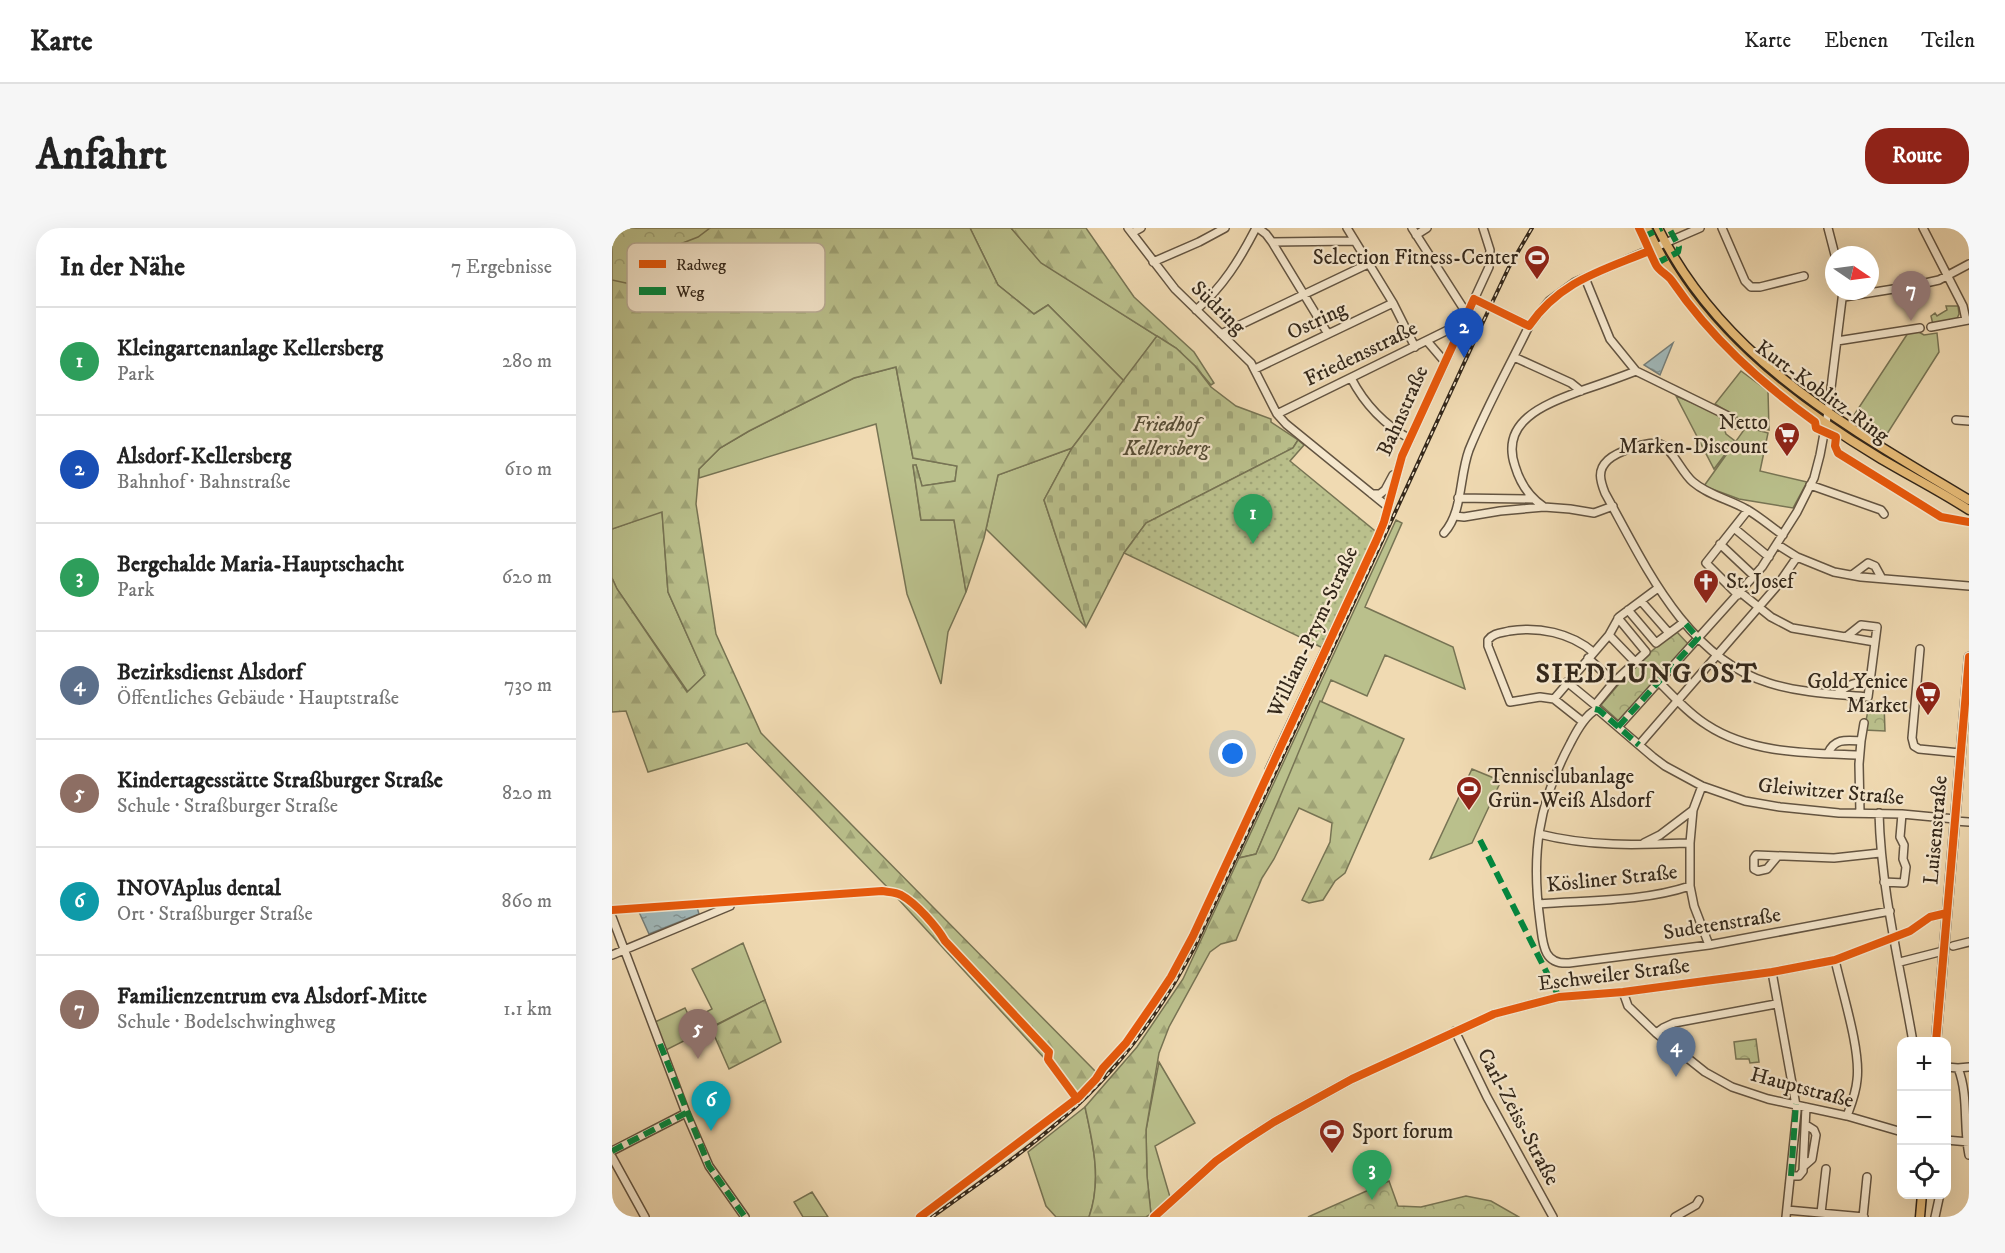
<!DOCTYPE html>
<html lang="de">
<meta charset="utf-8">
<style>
body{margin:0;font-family:"IM FELL DW Pica",serif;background:#f6f6f6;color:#222}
.controls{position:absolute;right:18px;bottom:18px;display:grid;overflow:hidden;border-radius:12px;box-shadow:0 6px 24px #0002}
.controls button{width:54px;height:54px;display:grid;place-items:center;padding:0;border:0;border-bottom:2px solid #e0e0e0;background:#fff;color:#222;font:30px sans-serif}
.compass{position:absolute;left:1213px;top:18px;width:54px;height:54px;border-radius:50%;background:#fff;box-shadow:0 6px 24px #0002;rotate:103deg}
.you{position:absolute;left:621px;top:526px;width:21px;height:21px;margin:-15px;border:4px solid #fff;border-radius:50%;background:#1a73e8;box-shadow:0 0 0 9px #1a73e833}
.badge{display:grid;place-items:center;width:39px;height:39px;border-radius:50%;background:#8f2418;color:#fff;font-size:20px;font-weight:700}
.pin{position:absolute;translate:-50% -50px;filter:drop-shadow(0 2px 3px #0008)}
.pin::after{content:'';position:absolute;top:32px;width:21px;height:18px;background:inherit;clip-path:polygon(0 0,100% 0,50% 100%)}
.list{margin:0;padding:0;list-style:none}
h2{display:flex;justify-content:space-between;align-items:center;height:78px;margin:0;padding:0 24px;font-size:26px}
h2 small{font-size:20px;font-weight:400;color:#767676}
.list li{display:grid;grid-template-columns:39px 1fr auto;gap:18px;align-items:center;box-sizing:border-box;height:108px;padding:0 24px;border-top:2px solid #e0e0e0}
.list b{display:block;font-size:22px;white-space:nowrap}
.list p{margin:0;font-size:20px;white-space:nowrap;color:#767676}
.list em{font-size:20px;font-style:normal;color:#767676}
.icon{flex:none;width:33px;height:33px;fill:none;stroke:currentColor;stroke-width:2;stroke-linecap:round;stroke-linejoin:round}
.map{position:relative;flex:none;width:1357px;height:989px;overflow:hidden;border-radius:24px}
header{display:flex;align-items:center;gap:36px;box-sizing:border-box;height:84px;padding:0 30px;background:#fff;border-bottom:2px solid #e0e0e0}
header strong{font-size:28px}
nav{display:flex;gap:33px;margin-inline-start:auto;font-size:21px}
.intro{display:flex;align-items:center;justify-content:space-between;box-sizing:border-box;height:144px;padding:0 36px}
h1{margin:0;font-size:42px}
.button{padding:15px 27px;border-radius:24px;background:#8f2418;color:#fff;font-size:21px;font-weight:700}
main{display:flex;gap:36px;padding:0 36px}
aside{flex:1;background:#fff;border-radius:24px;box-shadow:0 6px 24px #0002}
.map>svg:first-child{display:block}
.grass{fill:#bac08c;stroke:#777454;stroke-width:1.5}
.forest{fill:url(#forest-firs);stroke:#777454;stroke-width:1.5}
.cemetery{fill:url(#cemetery-stones);stroke:#777454;stroke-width:1.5}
.park{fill:url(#park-crowns);stroke:#777454;stroke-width:1.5}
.garden{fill:url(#garden-dots);stroke:#777454;stroke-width:1.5}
.water{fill:url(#water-ripples);stroke:#757e79;stroke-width:1.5}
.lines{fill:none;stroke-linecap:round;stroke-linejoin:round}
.minor-casing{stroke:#635441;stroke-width:10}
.major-casing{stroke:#34281b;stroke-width:11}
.minor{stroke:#f5e7cd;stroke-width:7}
.major{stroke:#e8bd79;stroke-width:8}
.rail-casing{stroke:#34281b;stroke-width:4}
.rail{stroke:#f5e7cd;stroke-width:1.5;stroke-dasharray:4.5;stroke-linecap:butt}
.quiet{stroke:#00873e;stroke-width:6;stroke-dasharray:12 6;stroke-linecap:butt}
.cycleway-casing{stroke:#f5e7cd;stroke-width:11}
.cycleway{stroke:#e8590c;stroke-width:8}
.labels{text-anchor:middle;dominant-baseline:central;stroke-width:4.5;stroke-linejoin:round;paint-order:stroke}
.poi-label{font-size:21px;fill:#34281b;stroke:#f5e7cd;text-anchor:end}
.street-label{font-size:21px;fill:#34281b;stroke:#f5e7cd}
.park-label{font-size:21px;font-style:italic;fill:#564e37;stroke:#f5e7cd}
.district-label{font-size:27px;font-weight:bold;letter-spacing:1.5px;fill:#34281b;stroke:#f5e7cd}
.key{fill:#f5e7cd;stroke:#bbae98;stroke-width:1.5}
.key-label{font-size:16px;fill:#34281b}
</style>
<header>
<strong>Karte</strong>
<nav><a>Karte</a><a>Ebenen</a><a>Teilen</a></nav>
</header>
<div class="intro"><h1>Anfahrt</h1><a class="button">Route</a></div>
<main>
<aside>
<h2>In der Nähe<small>7 Ergebnisse</small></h2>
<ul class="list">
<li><span class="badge" style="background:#2e9e5b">1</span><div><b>Kleingartenanlage Kellersberg</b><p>Park</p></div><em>280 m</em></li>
<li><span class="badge" style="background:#1a4fb4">2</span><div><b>Alsdorf-Kellersberg</b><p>Bahnhof · Bahnstraße</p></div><em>610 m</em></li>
<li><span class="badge" style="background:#2e9e5b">3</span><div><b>Bergehalde Maria-Hauptschacht</b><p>Park</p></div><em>620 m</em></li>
<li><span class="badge" style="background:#5c6f8a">4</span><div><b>Bezirksdienst Alsdorf</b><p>Öffentliches Gebäude · Hauptstraße</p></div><em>730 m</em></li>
<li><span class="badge" style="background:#8d6e63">5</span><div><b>Kindertagesstätte Straßburger Straße</b><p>Schule · Straßburger Straße</p></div><em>820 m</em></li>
<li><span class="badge" style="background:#0f9aa8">6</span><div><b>INOVAplus dental</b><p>Ort · Straßburger Straße</p></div><em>860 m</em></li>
<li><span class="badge" style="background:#8d6e63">7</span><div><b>Familienzentrum eva Alsdorf-Mitte</b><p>Schule · Bodelschwinghweg</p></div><em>1.1 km</em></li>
</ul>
</aside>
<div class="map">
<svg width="1357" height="989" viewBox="0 0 1357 989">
<defs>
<pattern id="forest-firs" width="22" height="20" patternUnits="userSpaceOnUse" patternTransform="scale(1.5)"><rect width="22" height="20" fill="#bac08c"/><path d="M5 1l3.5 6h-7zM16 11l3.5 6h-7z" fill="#a0a578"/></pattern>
<pattern id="cemetery-stones" width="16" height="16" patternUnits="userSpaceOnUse" patternTransform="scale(1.5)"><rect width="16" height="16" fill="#bac08c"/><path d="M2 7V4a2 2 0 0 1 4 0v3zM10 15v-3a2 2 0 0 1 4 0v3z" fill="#a0a578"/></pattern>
<pattern id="park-crowns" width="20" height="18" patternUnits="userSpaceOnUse" patternTransform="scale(1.5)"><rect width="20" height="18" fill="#bac08c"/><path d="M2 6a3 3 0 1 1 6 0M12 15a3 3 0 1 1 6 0" fill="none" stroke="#a0a578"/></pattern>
<pattern id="garden-dots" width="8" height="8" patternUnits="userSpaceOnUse" patternTransform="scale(1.5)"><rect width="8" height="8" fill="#bac08c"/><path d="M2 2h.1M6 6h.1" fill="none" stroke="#a0a578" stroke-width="1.8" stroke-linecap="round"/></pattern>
<pattern id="water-ripples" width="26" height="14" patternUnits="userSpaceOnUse" patternTransform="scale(1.5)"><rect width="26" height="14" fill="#a0b7b8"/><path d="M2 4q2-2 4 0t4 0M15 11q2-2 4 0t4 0" fill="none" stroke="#839595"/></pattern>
</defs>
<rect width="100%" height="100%" fill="#f0dab2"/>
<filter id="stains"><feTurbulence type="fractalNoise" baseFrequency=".00333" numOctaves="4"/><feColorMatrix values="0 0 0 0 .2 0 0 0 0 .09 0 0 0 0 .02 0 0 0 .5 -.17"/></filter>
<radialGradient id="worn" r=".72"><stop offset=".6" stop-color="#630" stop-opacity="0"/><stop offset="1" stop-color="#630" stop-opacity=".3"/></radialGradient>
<path class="grass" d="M358,0H399L430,35L545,108L512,153L436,77L422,86L386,57Z
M1334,78H1346L1347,86L1344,93L1321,97L1319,88L1323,85L1325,88L1335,82Z
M1305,103L1312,107L1325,105L1327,124L1275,206L1242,187L1296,105Z
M284,139L301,230L345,238L343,253L310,258L304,237L301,238L309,292H342L354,364L336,404L329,456L295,366L264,196L87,250V241L108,220L137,203L242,150Z
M1129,143L1156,163L1157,202L1138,197L1103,176Z
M1064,168L1107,186L1114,206L1123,213L1102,241Z
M1134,199L1156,205L1148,243L1195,254L1181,280L1127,271L1092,258Z
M460,220L432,272L474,399L374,301L386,247Z
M50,283L56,364L93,447L76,464L5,361L0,350V301Z
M784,292L790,295L753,379L841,419L853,461L773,427L755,468L719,452L644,626L627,630Z
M768,307L770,308L578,724C550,776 518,819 478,862L477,860L517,813L559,751L572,728Z
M860,541L889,553L860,615L818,631Z
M131,715L153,772L52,823L41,795L73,780L79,792L100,781L80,741Z
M547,834L583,895L543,918L558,969L539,986L535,948L534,902Z
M473,879C481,915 490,953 477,989H444L434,978L416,924Z
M200,964L216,989H191L182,974Z"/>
<path class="forest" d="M0,0H358L386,57L422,86L436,77L512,153L460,220L386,247L372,310L354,364L342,292H309L301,237H304L310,258L343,253L345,238L301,230L284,139L242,150L137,203L108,220L87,241L84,276L104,406L149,505L486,846L465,872L454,854L277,661L135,515L36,544L14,483L0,484V350L5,361L75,464L93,447L56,364L50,284L0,301Z
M399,0H474L522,69L582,124L602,155L599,157L583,138L564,120L429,35Z
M708,473L792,511L733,645L723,653L711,672L697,675L690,672L718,614L720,595L687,580L662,631L650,650L624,712L609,716L598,724L557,799L547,825L534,902L535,948L539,986L534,989H477C490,953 481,915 473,879L525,819L571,751L627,630L644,626Z
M153,772L169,814L117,841L99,800Z"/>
<path class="cemetery" d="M545,108L564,120L583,138L599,159L624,178L659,191V194L686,212L681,220L534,295L512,325L474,399L432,272L460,220Z"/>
<path class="park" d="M0,0H98L86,9L50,23L42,61L0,52Z
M1064,403L1078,418L1009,495L989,477L1024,436Z
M1258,473L1272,475L1273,503L1252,502Z
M1144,811L1147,834L1138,835L1137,831H1124L1122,814Z
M777,953L786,978L809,979L854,968L879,973L907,989H696Z"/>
<path class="garden" d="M686,212L692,217L678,233L768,307L715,422L512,325L534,295L681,220Z"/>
<path class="water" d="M1061,115L1048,147L1032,137Z
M85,679L87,686L37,706L27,684Z"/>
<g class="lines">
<defs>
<path id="minor" d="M516,0L563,61L639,135L665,186L674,196L776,279
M646,0L654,6L660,14L716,106
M735,0L781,75L803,119
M800,0L855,86
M1110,0L1133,53L1139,59H1148L1192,48
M1216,0L1223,27
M1311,0L1351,78L1354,92
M520,5L529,0
M804,7L815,0
M660,14L742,13
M541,34L587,14L613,0
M973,50L998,111L1024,143L1116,188L1123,197
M1232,69L1300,58L1327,52L1357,36
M862,71L917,98
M584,82C611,59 628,31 644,0
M1319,99L1357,92
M609,106L756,36
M815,113L833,134
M1225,113L1308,100
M902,129L959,155L969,163
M643,141L781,75
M739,150C753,177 771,196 798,211
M665,186L840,100H849
M1344,192L1357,193
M1198,257L1269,282L1272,286
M760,266H768L773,262L781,247
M846,270L922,271
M932,279C917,269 908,255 903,238C887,191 937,175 971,162C989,156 1006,150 1024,143
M843,288L852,289L888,283L932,279L958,281L982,285L1001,278
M1122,300L1157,329
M832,305C851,284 847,249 857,222C874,180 897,139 917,98L937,73L963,54L1088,0
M1171,307C1159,299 1147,288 1134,281C1116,271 1096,267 1081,254C1069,244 1061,221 1048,216C1036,212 1005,224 996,232C985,242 988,252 993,265C1032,335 1073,429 1157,455C1189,465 1223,466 1256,469L1265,399L1249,397L1234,409
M1108,316L1142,348
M1166,317L1185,329L1222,344L1249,349L1357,358
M1240,347L1256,335L1263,338L1269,349
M1128,364L1159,389L1180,400L1263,414
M1126,367L1094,335L1136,282
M1029,373L1057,405
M1016,382L1044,415L1072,394
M997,407L1023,434
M1308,421L1300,510L1302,518L1307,521L1348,525
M976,430L1002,454
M955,454L983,477L1002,454L1034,424L1006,390
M1047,454C1062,469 1077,486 1095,497C1139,526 1197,525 1247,527
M1225,466C1236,457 1244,453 1258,454
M942,471L997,407L1007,389L1046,360
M971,494L942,471L928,469L898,474L876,418V412C881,405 889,405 897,403C926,398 959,405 981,424
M1006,499L1150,339L1185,284L1202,250L1208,227L1216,184L1231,63
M1249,513L1252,495
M1027,517L1165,358L1185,329
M1216,525C1223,510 1234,512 1249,513L1247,536L1248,585
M657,542L765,311L772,294L790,228L877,39L878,22L871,0
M1090,558L1081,582L1078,615V658L1082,678L1097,717
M1267,585C1269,662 1288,738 1301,814
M1343,593L1357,594
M927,606C979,619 1025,617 1078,615
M1032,615L1048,607L1081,582
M1165,629L1155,641L1146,643L1142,641V630L1144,627L1222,630L1268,625
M1272,654L1292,655L1294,639L1291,631L1292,617L1288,609L1290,586
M926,676C976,672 1030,674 1078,658
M1278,683L1097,717L957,735C930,737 931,714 928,693C919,626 926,576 958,516C964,504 973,487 985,481L1041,529L1053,538L1090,558L1133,573L1168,579L1227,585L1290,586L1343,591
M0,689L74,885L97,938L133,989
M1341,718L1357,714
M0,727L118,678
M1223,732C1230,764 1249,822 1245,852C1244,865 1239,877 1235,888
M1288,734L1331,723
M1160,744L1185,883L1174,989
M1011,764L1016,778L1044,805L1093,844L1120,859L1156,871L1235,888L1290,904
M843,803L875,869L941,989
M1044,805L1051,800L1062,795L1164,776
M1334,839L1346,840C1357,868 1351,898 1357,927
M1346,840L1357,839
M1334,912L1357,914
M0,923L74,885
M0,929L33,989
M1192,938L1200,931L1204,907L1202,902L1194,897
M1179,948H1187L1191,943L1194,879
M1175,982L1252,989
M1209,985L1214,941
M542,989L604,933L631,914L662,894L740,851L882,786L947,769L1011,764L1160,744L1223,732L1298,703L1318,689L1335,685
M1063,989L1084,977L1087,972
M1251,989L1255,949
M1323,989L1328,966"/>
<path id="major" d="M1035,0C1081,101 1173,173 1266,229C1296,247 1328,263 1357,282
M1046,0C1111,132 1236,199 1357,272
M1324,814L1357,429
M1308,989L1310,966"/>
</defs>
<use href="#minor" class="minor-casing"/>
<use href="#major" class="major-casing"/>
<use href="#minor" class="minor"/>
<use href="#major" class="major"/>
<defs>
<path id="rail" d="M320,989C364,957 410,926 451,890C507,842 549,783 583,718L878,79L897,39L920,0"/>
</defs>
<use href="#rail" class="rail-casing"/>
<use href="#rail" class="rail"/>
<path class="quiet" d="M1031,9L1050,0
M1044,33L1047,34L1066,24L1067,19L1057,0
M983,481L987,482L1027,517
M1006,499L1086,410L1072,394
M868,612L947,769
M48,816L97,938L133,989
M0,923L74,885
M1179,948L1184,876"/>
<defs>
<path id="cycleway" d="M1027,0C1033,12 1038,25 1044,37C1047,43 1056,47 1060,53C1099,110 1148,154 1203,194L1204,200L1224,209L1223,218L1226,225L1329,289L1357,294
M0,682L270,663C276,664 284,664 289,667C304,675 325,699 333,713L437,824L436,831L437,833L465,871
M1324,814L1357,429
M308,989L467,869L484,851L491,840L514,815L543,773L559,749L581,708L765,311L772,294L790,228L862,71L917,98C948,53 989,43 1037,23
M542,989L604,933L631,914L662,894L740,851L882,786L947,769L1011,764L1160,744L1223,732L1298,703L1318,689L1335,685"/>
</defs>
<use href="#cycleway" class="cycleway-casing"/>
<use href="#cycleway" class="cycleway"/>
</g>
<defs>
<symbol id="stadium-pin" viewBox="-11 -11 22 30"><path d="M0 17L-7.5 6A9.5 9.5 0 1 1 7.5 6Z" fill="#8f2418" stroke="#f5e7cd"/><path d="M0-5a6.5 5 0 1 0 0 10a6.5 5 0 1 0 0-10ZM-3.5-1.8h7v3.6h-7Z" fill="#fff"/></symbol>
<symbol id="supermarket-pin" viewBox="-11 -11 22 30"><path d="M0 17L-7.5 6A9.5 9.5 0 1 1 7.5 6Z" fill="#8f2418" stroke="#f5e7cd"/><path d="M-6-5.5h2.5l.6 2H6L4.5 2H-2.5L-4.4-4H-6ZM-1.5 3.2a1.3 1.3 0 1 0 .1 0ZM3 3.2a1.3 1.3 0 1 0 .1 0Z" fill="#fff"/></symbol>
<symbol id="church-pin" viewBox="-11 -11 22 30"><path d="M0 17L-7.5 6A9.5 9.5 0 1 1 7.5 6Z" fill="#8f2418" stroke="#f5e7cd"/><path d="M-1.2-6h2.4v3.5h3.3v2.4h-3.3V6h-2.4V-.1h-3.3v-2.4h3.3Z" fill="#fff"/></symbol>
</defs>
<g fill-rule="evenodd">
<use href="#stadium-pin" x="910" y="15" width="30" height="40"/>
<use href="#supermarket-pin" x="1160" y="192" width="30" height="40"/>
<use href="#church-pin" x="1079" y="339" width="30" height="40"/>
<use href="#supermarket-pin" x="1301" y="451" width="30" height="40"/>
<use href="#stadium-pin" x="842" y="546" width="30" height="40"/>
<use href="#stadium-pin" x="705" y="889" width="30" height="40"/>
</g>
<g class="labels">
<g class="poi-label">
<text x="906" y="30">Selection Fitness-Center</text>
<text x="1156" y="195">Netto<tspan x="1156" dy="24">Marken-Discount</tspan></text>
<text x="1114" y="354" text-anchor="start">St. Josef</text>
<text x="1296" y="454">Gold Yenice<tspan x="1296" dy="24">Market</tspan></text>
<text x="876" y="549" text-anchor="start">Tennisclubanlage<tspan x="876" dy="24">Grün-Weiß Alsdorf</tspan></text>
<text x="740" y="904" text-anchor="start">Sport forum</text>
</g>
<g class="street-label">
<text transform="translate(606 80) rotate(44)">Südring</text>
<text transform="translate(705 93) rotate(-25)">Ostring</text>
<text transform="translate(749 126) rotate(-26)">Friedensstraße</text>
<text transform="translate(1210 164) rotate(36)">Kurt-Koblitz-Ring</text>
<text transform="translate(791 183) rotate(-66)">Bahnstraße</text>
<text transform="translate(701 404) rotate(-65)">William-Prym-Straße</text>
<text transform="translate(1219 564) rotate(5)">Gleiwitzer Straße</text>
<text transform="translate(1324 602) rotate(-85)">Luisenstraße</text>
<text transform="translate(1000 651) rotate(-6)">Kösliner Straße</text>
<text transform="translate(1110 696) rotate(-9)">Sudetenstraße</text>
<text transform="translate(1002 747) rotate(-7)">Eschweiler Straße</text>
<text transform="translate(1190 860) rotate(15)">Hauptstraße</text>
<text transform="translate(906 889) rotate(62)">Carl-Zeiss-Straße</text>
</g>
<g class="park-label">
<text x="554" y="197">Friedhof<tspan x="554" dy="24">Kellersberg</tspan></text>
</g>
<g class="district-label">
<text x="1035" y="446">SIEDLUNG OST</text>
</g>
</g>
<rect x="15" y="15" width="198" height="69" rx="9" class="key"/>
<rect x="27" y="32" width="27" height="8" fill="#e8590c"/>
<rect x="27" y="59" width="27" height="8" fill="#00873e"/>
<g class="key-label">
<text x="64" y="42">Radweg</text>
<text x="64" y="69">Weg</text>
</g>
<rect width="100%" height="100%" filter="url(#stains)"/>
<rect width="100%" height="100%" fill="url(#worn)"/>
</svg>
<div class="controls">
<button>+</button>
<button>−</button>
<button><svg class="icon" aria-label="locate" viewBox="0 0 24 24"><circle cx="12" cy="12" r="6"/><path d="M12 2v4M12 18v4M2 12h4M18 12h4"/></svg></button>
</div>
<svg class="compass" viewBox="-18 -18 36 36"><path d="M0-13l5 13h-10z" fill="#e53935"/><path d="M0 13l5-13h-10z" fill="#767676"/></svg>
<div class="you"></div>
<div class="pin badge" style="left:641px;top:316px;background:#2e9e5b">1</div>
<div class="pin badge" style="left:852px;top:130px;background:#1a4fb4">2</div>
<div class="pin badge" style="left:760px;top:972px;background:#2e9e5b">3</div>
<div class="pin badge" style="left:1064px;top:849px;background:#5c6f8a">4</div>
<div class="pin badge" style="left:86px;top:831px;background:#8d6e63">5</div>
<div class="pin badge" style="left:99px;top:903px;background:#0f9aa8">6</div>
<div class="pin badge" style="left:1299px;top:93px;background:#8d6e63">7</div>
</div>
</main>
